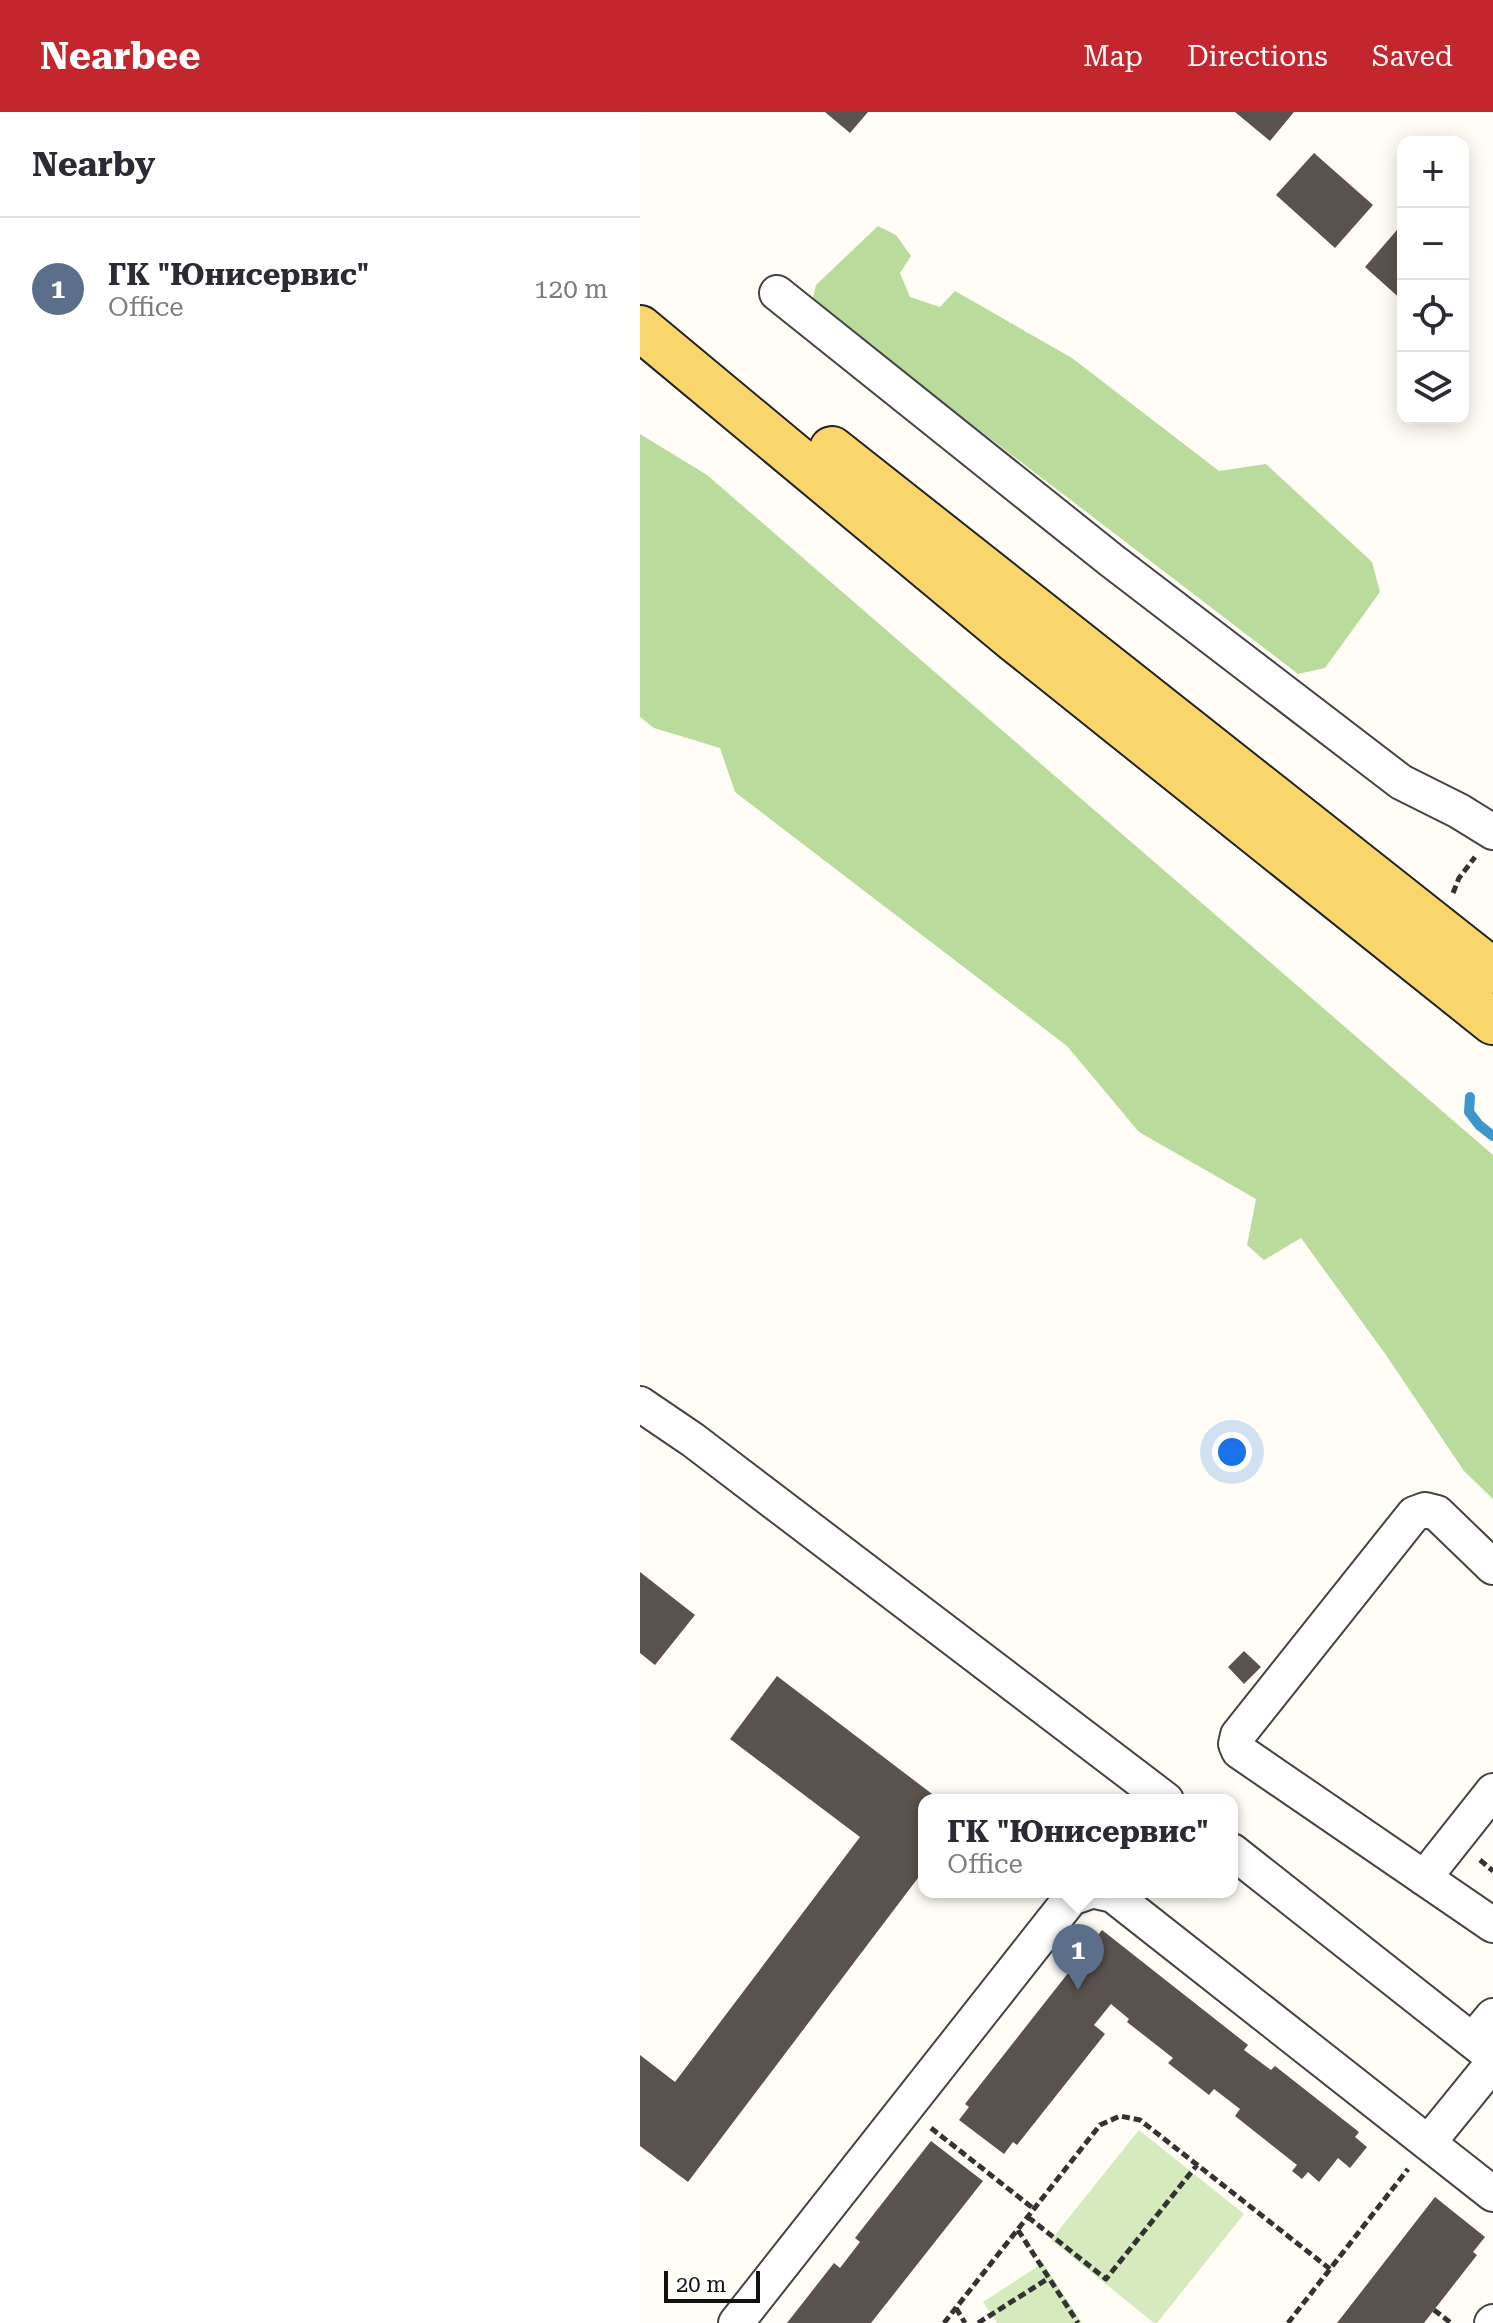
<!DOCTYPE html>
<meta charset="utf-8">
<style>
body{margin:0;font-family:"Roboto Serif",serif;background:#f2f2f3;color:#2b2b33}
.controls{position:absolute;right:24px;top:24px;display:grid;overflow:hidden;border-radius:16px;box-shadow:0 4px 20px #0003}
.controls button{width:72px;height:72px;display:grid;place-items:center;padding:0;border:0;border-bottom:2px solid #e1e1e2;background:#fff;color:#2b2b33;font:40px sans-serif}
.scale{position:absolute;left:24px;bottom:20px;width:96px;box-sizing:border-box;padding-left:8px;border:4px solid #111;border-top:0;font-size:22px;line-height:28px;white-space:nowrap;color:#111;-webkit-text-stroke:6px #fff;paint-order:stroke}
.you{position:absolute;left:592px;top:1340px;width:28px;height:28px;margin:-20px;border:6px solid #fff;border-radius:50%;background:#1a73e8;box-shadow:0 0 0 12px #1a73e833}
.badge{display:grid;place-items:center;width:52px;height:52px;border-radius:50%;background:#c4262e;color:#fff;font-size:26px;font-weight:700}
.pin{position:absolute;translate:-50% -66px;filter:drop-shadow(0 2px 4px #0008)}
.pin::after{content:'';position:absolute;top:42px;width:28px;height:24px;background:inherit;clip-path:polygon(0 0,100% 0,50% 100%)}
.popup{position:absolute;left:278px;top:1682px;width:320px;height:104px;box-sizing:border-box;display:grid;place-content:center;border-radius:16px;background:#fff;filter:drop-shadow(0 2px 6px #0005);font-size:26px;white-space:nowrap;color:#7c7c81}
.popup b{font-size:30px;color:#2b2b33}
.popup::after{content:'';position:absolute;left:50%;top:100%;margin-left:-16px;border:16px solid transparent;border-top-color:#fff}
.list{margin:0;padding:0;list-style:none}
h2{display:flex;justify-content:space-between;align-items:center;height:104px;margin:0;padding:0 32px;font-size:34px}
h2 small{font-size:26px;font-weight:400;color:#7c7c81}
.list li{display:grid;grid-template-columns:52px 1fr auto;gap:24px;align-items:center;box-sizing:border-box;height:144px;padding:0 32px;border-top:2px solid #e1e1e2}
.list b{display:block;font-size:30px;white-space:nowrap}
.list p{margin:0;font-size:26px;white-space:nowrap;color:#7c7c81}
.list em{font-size:26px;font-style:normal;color:#7c7c81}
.icon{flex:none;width:44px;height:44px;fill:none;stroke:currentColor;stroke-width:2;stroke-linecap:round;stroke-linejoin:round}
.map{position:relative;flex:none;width:853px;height:2211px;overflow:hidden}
header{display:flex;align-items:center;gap:48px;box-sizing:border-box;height:112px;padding:0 40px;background:#c4262e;color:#fff}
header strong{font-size:38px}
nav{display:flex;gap:44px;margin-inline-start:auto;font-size:28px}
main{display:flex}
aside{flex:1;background:#fff}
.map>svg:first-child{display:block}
.green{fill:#d5ebbd}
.forest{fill:#b9dc9c}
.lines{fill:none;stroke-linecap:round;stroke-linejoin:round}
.stream{stroke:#3f96cf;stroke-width:10}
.building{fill:#5a524d}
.minor-casing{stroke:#444;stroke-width:38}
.major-casing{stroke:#222;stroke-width:48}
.path{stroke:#333;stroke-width:5;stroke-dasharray:8 4;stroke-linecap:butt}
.minor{stroke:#fff;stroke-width:34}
.major{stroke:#f9d66b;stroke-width:44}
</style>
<header>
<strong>Nearbee</strong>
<nav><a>Map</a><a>Directions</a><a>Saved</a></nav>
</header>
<main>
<aside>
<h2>Nearby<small></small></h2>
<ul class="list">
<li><span class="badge" style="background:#5c6f8a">1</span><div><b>ГК &quot;Юнисервис&quot;</b><p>Office</p></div><em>120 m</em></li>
</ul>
</aside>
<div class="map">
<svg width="853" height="2211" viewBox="0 0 853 2211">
<rect width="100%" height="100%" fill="#fffdf5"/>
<path class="green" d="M499,2018L604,2102L517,2211H514L411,2128Z
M403,2151L442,2211H357L343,2190Z"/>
<path class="forest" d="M238,114L256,123L271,144L260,161L270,185L300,195L315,179L432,246L579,359L626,352L732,450L740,480L685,556L658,562L172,190L176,173Z
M0,322L67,363L853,1043V1387L824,1359L746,1243L661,1126L624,1148L607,1133L616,1087L499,1020L427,934L95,680L80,636L14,616L0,605Z"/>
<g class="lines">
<path class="stream" d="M830,985L829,1000L839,1013L853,1024"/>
</g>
<path class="building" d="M185,0H228L210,21Z
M595,0H654L630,29Z
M674,41L733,93L695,136L636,83Z
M763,111V189L725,155Z
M0,1460L55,1503L15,1553L0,1541Z
M604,1539L621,1555L604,1572L588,1555Z
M137,1564L300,1688H284V1758L48,2070L0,2034V1943L35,1970L220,1725L90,1627Z
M462,1818L608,1933L604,1938L631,1958L635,1954L719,2020L715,2025L727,2035L710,2056L698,2046L679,2070L668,2060L662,2067L652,2059L657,2053L595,2004L600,1997L574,1977L569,1983L528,1951L533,1946L487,1910L489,1907L471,1892L454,1913L465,1922L377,2033L373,2030L364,2042L319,2008L329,1995L325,1992Z
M291,2029L343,2069L231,2211H147L194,2151L200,2156L220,2130L215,2126Z
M795,2085L845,2125L833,2140L837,2143L794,2198L784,2211H697Z"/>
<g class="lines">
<defs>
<path id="minor" d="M137,181L471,448L761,670L819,699L853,720
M0,1292L53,1328L526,1688
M853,1455L797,1401L785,1398L774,1402L598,1623L596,1632L599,1639L853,1813
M592,1739L853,1945
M784,1766L853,1679
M459,1780L473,1783L853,2082
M833,1928L853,1904
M788,2031L853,1951
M96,2211L431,1786L448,1780
M852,2211L853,2210"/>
<path id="major" d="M0,216L374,527L853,910
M192,337L853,859"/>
</defs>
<use href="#minor" class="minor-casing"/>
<use href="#major" class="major-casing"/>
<path class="path" d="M813,781L819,766L835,745
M840,1748L853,1759
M291,2016L394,2097
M388,2105L466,2167L557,2053
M378,2118L438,2211
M316,2196L325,2211
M794,2198L811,2211
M304,2211L460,2013L480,2004L500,2008L690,2157
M338,2211L409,2166
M648,2211L768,2057"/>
<use href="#minor" class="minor"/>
<use href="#major" class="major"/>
</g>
</svg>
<div class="controls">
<button>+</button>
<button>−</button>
<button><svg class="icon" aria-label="locate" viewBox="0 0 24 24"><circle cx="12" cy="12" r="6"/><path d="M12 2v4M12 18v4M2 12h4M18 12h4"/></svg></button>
<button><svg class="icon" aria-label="layers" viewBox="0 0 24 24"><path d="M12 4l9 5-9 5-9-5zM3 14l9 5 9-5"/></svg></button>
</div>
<div class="scale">20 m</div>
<div class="you"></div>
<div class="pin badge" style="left:438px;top:1878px;background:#5c6f8a">1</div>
<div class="popup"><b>ГК &quot;Юнисервис&quot;</b>Office</div>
</div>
</main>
